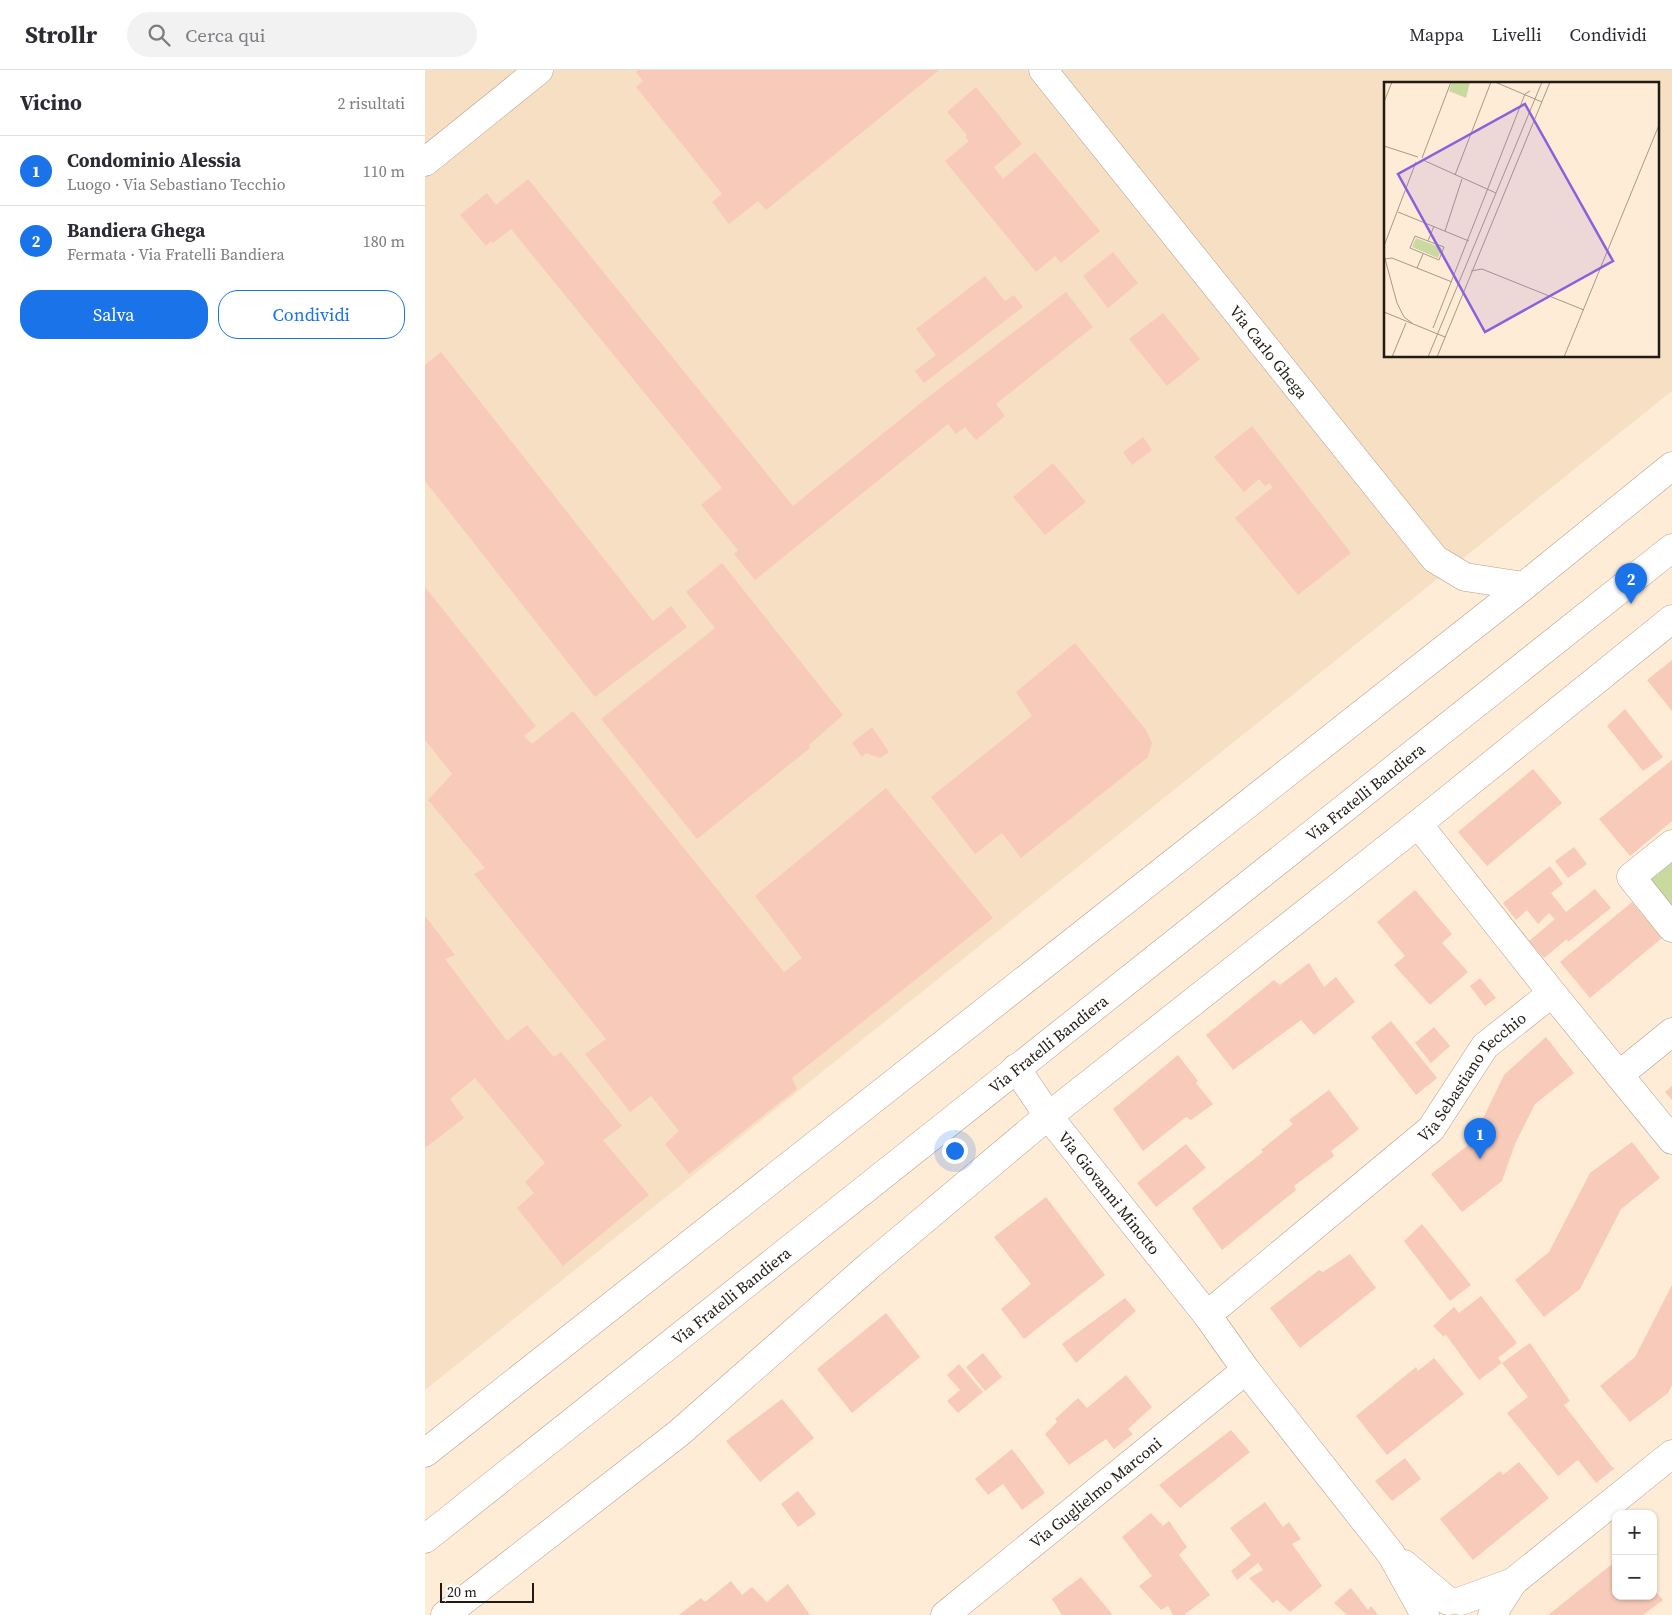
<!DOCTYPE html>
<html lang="it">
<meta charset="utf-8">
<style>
body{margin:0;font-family:"Source Serif 4",serif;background:#f2f2f3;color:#2b2b33}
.controls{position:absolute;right:15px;bottom:15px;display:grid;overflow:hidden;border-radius:10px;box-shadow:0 1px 4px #0004}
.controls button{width:45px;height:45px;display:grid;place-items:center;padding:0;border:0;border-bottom:1px solid #e1e1e2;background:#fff;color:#2b2b33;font:25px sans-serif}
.scale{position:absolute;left:15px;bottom:12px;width:94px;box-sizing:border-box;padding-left:5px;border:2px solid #221b14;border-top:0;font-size:14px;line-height:18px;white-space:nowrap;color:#221b14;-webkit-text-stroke:4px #fff;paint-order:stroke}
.you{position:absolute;left:529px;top:1080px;width:18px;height:18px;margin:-12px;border:4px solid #fff;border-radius:50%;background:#1a73e8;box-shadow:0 0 0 8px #1a73e833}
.badge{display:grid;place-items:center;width:32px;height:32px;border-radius:50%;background:#1a73e8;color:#fff;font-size:16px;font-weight:700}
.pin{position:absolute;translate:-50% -41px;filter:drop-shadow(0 1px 2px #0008)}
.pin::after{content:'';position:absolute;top:26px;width:18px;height:15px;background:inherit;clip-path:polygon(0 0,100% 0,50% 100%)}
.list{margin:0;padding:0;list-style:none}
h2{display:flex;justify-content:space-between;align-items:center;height:65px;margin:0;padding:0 20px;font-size:21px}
h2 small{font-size:16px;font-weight:400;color:#7c7c81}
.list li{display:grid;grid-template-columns:32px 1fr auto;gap:15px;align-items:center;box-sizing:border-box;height:70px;padding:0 20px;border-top:1px solid #e1e1e2}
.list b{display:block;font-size:19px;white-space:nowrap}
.list p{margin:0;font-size:16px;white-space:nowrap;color:#7c7c81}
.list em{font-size:16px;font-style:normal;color:#7c7c81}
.actions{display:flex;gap:10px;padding:15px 20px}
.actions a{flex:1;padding:11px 0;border:1px solid #1a73e8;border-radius:20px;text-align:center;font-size:18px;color:#1a73e8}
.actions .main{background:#1a73e8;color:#fff}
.icon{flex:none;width:28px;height:28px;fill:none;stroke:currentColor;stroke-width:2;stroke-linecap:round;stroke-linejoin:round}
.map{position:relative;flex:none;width:1247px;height:1545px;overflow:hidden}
header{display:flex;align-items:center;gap:30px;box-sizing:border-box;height:70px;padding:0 25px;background:#fff;border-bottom:1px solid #e1e1e2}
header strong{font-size:24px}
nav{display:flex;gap:28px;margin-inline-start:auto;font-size:18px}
.search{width:350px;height:45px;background:#f2f2f3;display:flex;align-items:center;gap:12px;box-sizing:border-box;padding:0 18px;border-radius:28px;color:#7c7c81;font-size:19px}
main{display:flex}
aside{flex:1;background:#fff}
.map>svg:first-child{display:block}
.built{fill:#f7dfc3;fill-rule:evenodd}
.green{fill:#cad9a0}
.building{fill:#f7cab9}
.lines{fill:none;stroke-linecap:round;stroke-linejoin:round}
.street-casing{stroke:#b19f8b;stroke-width:29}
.secondary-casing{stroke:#b19f8b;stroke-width:29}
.street{stroke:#fff;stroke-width:28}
.secondary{stroke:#fff;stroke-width:28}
.labels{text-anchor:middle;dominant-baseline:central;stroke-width:5;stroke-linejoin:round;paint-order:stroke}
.street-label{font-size:16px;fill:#221b14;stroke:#fff}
.inset-road{fill:none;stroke:#a79888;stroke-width:1}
.view{fill:#8662dd;fill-opacity:0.15;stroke:#8662dd;stroke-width:2.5}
.inset-edge{fill:none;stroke:#221b14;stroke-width:2.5}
</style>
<header>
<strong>Strollr</strong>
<div class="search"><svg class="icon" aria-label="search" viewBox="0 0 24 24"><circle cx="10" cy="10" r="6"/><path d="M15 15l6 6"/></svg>Cerca qui</div>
<nav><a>Mappa</a><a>Livelli</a><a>Condividi</a></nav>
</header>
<main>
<aside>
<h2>Vicino<small>2 risultati</small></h2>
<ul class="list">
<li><span class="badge">1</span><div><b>Condominio Alessia</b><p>Luogo · Via Sebastiano Tecchio</p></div><em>110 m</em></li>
<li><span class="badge">2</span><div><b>Bandiera Ghega</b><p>Fermata · Via Fratelli Bandiera</p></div><em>180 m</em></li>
</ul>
<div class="actions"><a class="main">Salva</a><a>Condividi</a></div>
</aside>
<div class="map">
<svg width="1247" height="1545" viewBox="0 0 1247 1545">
<rect width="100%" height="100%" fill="#ffecd6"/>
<path class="built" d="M0,0H1247V321L0,1320ZM961,14H1233V286H961Z"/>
<path class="green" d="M1247,790V836L1224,808Z"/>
<path class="building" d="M213,0H514L341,140L333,131L304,154L287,132L297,124L211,17L218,11L211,2Z
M551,17L597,74L569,97L578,109L610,82L675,161L636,193L630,186L611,202L520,91L544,71L540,67L542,65L522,42Z
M103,109L368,436L502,328L641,222L668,257L571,334L580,346L551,370L540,357L531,364L523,354L330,510L309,484L313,480L276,435L297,418L86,159L68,173L66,171L61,176L35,145L62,123L71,135Z
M688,182L713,213L683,238L658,206Z
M560,206L580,231L589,225L598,237L499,313L490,301L511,285L491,259Z
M738,243L775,289L742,316L704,269Z
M16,282L228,551L246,536L262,557L170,627L0,411V295Z
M827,356L926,483L873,525L810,448L848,417L844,413L840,416L834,409L819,422L789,387Z
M718,367L727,380L707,395L698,382Z
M628,393L661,432L620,465L588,427Z
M297,493L418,645L384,675L385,678L272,769L176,649L290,558L261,522Z
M0,517L111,656L99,666L107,674L148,641L359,902L377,888L330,826L461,718L568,848L367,1008L372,1019L264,1104L240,1074L254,1061L226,1026L205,1042L160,984L181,969L49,804L60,798L3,730L27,704L0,670Z
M650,573L721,660L727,673L723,687L596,788L577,763L550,784L506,727L607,646L591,622Z
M1247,590V641L1222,610Z
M1200,639L1238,687L1218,701L1182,656Z
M447,657L464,682L455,688L441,683L437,687L427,673Z
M1247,690V751L1205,786L1174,749Z
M1108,699L1137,733L1062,796L1033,762Z
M1149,777L1162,794L1143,808L1130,791Z
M1125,796L1138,814L1126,823L1141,842L1170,819L1186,838L1143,872L1142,869L1119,888L1104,871L1130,849L1124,843L1113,854L1102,840L1091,850L1078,833Z
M990,820L1027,864L1017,873L1043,902L1005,935L969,895L980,886L952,852Z
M1207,832L1237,868L1165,928L1135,892Z
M0,846L30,885L20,889L82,971L102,955L129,987L136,982L197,1056L178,1070L224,1125L138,1196L92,1138L109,1123L100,1112L120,1093L50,1008L25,1029L39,1048L0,1078Z
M884,893L899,917L911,907L930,932L889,965L876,950L808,1000L781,965L849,910L855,915Z
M1055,908L1071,928L1060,936L1045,916Z
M966,951L1012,1008L991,1025L946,967Z
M1009,957L1025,976L1006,993L990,973Z
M1121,967L1149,1003L1110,1034L1090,1074L1077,1111L1037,1142L1006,1104L1046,1073L1079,1005Z
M753,985L773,1011L771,1013L788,1034L766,1050L761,1047L718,1081L688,1039Z
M1247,1016V1030L1240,1022Z
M904,1020L934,1059L906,1081L909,1086L869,1116L871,1120L797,1180L767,1138L838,1082L836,1080L868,1054L864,1050Z
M1207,1072L1235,1108L1196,1139L1155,1219L1119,1247L1090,1210L1124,1182L1165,1103Z
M761,1074L781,1098L731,1137L712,1113Z
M621,1127L680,1205L599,1269L576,1239L606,1214L569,1167Z
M997,1154L1046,1215L1025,1231L979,1171Z
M925,1184L951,1218L875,1278L845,1238L894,1200L898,1202Z
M1247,1215V1315L1243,1323L1205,1352L1175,1316L1210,1287Z
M1056,1226L1092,1273L1073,1288L1077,1293L1054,1310L1021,1265L1018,1266L1008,1256L1029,1237L1034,1243Z
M700,1228L711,1241L651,1293L637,1274Z
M461,1243L495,1287L427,1343L392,1299Z
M1105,1273L1145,1331L1139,1335L1187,1397L1190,1398L1171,1413L1153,1390L1133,1406L1082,1343L1103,1327L1077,1293Z
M558,1283L577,1307L560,1321L541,1297Z
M1009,1288L1039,1324L962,1385L931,1346L991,1297L993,1301Z
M534,1294L558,1322L533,1343L522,1331L535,1320L522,1305Z
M701,1305L727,1337L703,1359L708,1364L689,1379L681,1369L644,1395L620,1364L632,1352L630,1349L653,1328L662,1338Z
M357,1329L389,1368L335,1412L301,1371Z
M806,1360L825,1382L755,1438L734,1415Z
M587,1379L620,1423L597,1440L578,1414L563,1425L550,1409Z
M980,1388L996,1409L967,1431L950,1411Z
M1094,1392L1124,1428L1048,1490L1015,1449L1075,1401L1078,1405Z
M373,1421L391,1444L373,1457L356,1434Z
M840,1432L858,1457L864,1452L876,1469L867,1474L897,1516L865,1542L852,1530L848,1533L824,1508L838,1500L833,1493L812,1510L806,1501L826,1485L805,1458Z
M726,1443L738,1456L744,1451L762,1477L754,1485L785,1525L759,1545H748L743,1536L736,1540L714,1516L727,1506L697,1467Z
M1191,1491V1526H1228V1518L1238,1530L1218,1545H1123Z
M656,1507L687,1544L685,1545H637L627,1529Z
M306,1511L317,1525L327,1517L342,1532L363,1514L385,1545H254L276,1528L280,1532Z
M926,1518L943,1540L946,1536L953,1545H922L909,1533Z"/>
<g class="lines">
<defs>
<g id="street">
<path id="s1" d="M618,0L1010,489L1040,507L1099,516"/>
<path d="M993,754L1127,923L1247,1070"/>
<path d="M1247,774L1206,807L1247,858"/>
<path id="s2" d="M591,998L624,1047L782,1245L821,1300L966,1484L1000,1545"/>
<path d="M1194,1005L1247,962"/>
<path id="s3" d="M782,1245L1006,1059L1060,976L1127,923"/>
<path d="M979,1494L1023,1531"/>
<path d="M1036,1531L1088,1512L1247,1384"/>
<path d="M20,1545L254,1363L444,1196L606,1060L993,754L1247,549"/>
<path id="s4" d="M520,1545L821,1300"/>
<path d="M1067,1545L1088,1512"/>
</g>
<g id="secondary">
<path d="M0,92L114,0"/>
<path d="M0,1383L1099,516L1247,396"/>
<path id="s5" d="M0,1469L1247,478"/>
</g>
</defs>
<use href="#street" class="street-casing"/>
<use href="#secondary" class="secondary-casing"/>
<use href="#street" class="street"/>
<use href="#secondary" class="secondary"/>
</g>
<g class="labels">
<g class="street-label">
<text stroke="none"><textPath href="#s1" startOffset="361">Via Carlo Ghega</textPath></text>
<text stroke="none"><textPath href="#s5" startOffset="1201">Via Fratelli Bandiera</textPath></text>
<text stroke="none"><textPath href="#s5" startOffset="796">Via Fratelli Bandiera</textPath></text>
<text stroke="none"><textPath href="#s3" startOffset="358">Via Sebastiano Tecchio</textPath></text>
<text stroke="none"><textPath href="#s2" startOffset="156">Via Giovanni Minotto</textPath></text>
<text stroke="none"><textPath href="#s5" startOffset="391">Via Fratelli Bandiera</textPath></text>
<text stroke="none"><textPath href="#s4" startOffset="194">Via Guglielmo Marconi</textPath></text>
</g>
</g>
<g transform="translate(959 12)">
<rect width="275" height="275" fill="#ffecd6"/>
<path d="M68,0H86L82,16L65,9ZM32,156L58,166L54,176L28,165Z" fill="#cad9a0"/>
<path class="inset-road" d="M111,0L158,20M0,20L8,0M0,64L34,75M38,76L67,0M39,78L112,111M71,93L107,0M14,130L85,159M61,149L78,97M44,159L60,165L55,178L26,166L31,154L44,159L50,144M0,164L32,80M0,173L13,221L20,235L28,241M1,177L8,176L68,200M33,186L39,172M87,189L98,187L200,228M0,230L61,255M49,246L141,12L146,9M8,275L22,241M44,275L158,0M53,275L166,0M180,275L275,43"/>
<path class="view" d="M141,22L229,179L101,250L14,92Z"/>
<rect width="275" height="275" class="inset-edge"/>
</g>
</svg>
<div class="controls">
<button>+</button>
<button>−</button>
</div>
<div class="scale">20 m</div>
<div class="you"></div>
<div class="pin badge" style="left:1055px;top:1089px">1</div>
<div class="pin badge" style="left:1206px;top:534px">2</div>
</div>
</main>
